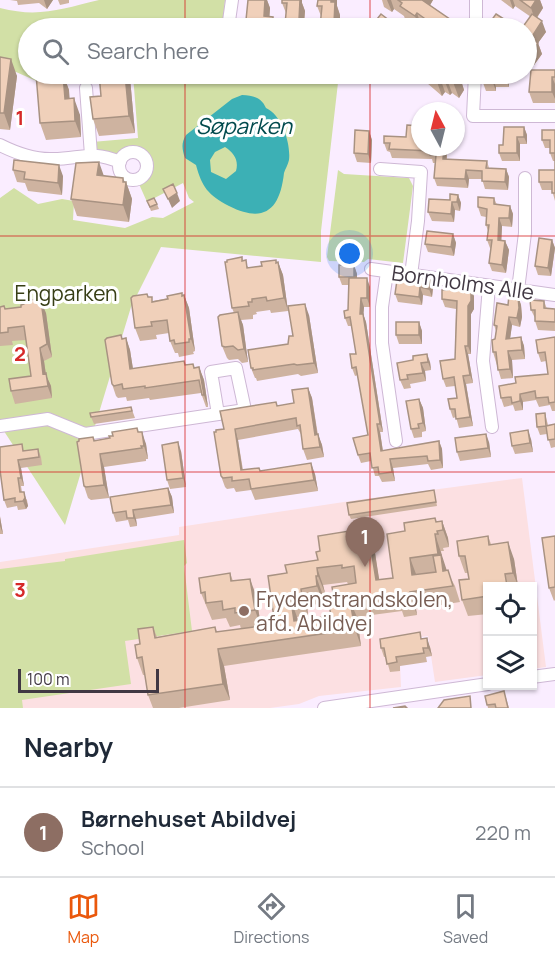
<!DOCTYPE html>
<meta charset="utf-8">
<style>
body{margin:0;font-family:Manrope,sans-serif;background:#f6f6f7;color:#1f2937}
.controls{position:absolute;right:18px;bottom:18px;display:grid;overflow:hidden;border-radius:0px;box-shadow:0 2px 4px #0004}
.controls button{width:54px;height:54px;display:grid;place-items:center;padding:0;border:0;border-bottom:2px solid #e0e1e3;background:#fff;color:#1f2937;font:30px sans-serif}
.compass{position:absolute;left:411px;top:102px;width:54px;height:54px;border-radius:50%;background:#fff;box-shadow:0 2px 4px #0004;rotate:353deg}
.scale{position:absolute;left:18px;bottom:15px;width:141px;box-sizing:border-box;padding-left:6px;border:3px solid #413843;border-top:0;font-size:16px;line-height:21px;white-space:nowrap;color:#413843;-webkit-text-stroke:4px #fff;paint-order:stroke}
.you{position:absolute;left:350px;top:254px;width:21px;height:21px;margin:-15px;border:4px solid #fff;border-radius:50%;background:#1a73e8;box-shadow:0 0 0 9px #1a73e833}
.badge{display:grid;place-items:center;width:39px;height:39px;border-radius:50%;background:#ea580c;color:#fff;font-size:20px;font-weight:700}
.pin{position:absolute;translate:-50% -50px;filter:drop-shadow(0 2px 3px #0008)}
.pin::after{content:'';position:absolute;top:32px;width:21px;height:18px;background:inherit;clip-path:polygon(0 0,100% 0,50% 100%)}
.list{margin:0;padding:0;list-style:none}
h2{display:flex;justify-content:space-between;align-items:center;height:78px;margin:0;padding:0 24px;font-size:26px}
h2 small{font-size:20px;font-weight:400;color:#747a83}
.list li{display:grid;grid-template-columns:39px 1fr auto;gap:18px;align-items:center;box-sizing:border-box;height:90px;padding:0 24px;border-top:2px solid #e0e1e3}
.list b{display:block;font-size:22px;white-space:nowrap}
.list p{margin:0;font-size:20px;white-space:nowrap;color:#747a83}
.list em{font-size:20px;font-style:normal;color:#747a83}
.icon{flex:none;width:33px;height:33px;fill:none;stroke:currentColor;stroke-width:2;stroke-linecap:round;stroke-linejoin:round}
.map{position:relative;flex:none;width:555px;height:708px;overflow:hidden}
.search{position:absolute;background:#fff;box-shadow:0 2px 4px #0004;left:18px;right:18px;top:18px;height:66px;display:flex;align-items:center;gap:15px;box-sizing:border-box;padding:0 21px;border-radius:33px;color:#747a83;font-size:22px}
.sheet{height:168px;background:#fff}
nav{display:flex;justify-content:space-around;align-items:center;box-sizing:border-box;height:84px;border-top:2px solid #e0e1e3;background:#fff;font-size:16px;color:#747a83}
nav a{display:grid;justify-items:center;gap:3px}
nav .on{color:#ea580c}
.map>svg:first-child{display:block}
.education{fill:#fce0e2}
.green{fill:#d2e0a6}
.water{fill:#3cb0b5;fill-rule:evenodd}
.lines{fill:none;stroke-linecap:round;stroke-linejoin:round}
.minor-casing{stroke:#ceb8d5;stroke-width:14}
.minor{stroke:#fff;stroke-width:12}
.wall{fill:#ceb3a0;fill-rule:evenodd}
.shaded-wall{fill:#a89282}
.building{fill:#f0d0ba;stroke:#a89282;stroke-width:1.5;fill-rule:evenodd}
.grid{fill:none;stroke:#d62828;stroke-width:1.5;stroke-opacity:0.55}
.education-dot{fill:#8d6e63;stroke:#fff;stroke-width:2}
.labels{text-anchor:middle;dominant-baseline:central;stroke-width:6;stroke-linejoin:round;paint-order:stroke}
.street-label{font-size:21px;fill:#413843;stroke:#fff}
.park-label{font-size:21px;fill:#373e15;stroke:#fff}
.education-label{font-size:21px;fill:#785e54;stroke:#fff;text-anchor:start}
.water-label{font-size:22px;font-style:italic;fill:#014a4d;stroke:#fff}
.grid-label{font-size:20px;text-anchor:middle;font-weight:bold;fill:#d62828;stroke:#fff;stroke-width:6;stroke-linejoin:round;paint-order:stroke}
</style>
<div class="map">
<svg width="555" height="708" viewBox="0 0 555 708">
<rect width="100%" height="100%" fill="#faedff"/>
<path class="education" d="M522,478L546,667L533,669L532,586H488L487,675L435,682L428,636L399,640L401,687L319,696L299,704L270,708H0V562L179,535V527L357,500Z"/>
<path class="green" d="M99,0H225L223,28H28V74H339L321,231V262L161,247L131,307L65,525L0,425V198L14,188L38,204L62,199L74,201L73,220L125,228L152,217L163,218L194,202L189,198L183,183L147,202L139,184C152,175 155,164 145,151L131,147L118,154L97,151L92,142L138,138L133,75L41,83L16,72L0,68V8C39,18 61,9 99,0Z
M338,170L344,174L409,178L413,186L403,263L368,259L364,262L329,261L327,257Z
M184,540L187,563L184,566L192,631L125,641L131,684L22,700L23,708H0V569L65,561V559Z"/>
<path class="water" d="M242,95C254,96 261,97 266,108C282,115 291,144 289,160C288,165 285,169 284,173C280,209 265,224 229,206C208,195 202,187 196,165L185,158C182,149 181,143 186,135L232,99ZM225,147C234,153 239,160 236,171L226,179L211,172L210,160L215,152Z"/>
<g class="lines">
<defs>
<path id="minor" d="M228,28L232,0
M476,28V0
M475,74L473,116H555
M86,88L91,155
M0,145C16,153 32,159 50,159C79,160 89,149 120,162
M119 166a14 14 0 1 1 28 0a14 14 0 1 1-28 0Z
M380,169L421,172L418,221L411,275
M371,269L555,295
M387,272L382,307V343L396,441
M489,286L483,361L492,427
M518,290L525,233V178
M0,426L48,419L85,434L245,410L236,368L211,372L218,414
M532,677L555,674
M324,708L488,684"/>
</defs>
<use href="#minor" class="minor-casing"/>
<use href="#minor" class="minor"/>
</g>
<path class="wall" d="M10,0H53L47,9L39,3L18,5L17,1Z
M58,0H69V3L60,5Z
M248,0H267L270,8L269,17H273L277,28H249L246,20Z
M282,0H302V3L305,11L304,23L306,28H286L285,24L286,13L282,3Z
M318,0H337V6L340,15V28H320L321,16L317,6Z
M382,0H433L430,5L454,22L456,28H415L406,22L404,16L394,9L392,12L384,7Z
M501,0H540L543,8L537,18L546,32L538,43L542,54L534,65L531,63L529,66L526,64V28L531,17L515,6L513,9Z
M0,57L17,76L10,130L0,129Z
M555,70V103H533L529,92Z
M63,74L69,90V99L80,115L81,137L46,140L40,123Z
M99,74H129L130,78L135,133L99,136L93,119L101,96Z
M419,74H459L464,90L459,98L452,93L450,95L445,92L442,96L427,83L424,77Z
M482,74H509V87H496V91H486L482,80Z
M524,127L527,135V144H520V161H502L499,153Z
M555,130V201L552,190H542L539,182L555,170V161H553L550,153V148H545L542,140Z
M369,131L372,140L371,163L357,162L354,153Z
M384,143L447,147V159L487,161L489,168L506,169L509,177L508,190L485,189L482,179H469L468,188L437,186L434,178L435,163H433L432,159L392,158L390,152L387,151Z
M13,170L63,176L62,195L28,191L25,183L17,182Z
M103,175L126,182L132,199L129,222L77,216L71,199Z
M458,195L461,203L460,211L455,210L454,222L432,221L428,212Z
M494,198L497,205L510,206L513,214L512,227L502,226L501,241H505L509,250L506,273L492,271L489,263L491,249L490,248L487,240L488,231L486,225V217L481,216L478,207Z
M147,201L157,204L159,209L151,211Z
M453,234L456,243L454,256L428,252L425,244Z
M552,240L555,248L551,276L538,275L535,266Z
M242,257L243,261L249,268L278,262L283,275L288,311L271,313L270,310L256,312L257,314L253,315V319L241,320L243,325L248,362L242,363L238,359L229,360L227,358L222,346L234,313L232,308Z
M354,265L357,274V278L370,287V307H364L363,314L366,322L383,432H380L383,451L439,441L442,449L443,468L431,470L428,464L393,468L395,481L382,482L379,476H375L371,461L361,463L358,455L368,435L358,375L355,376L352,368L356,354L352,326H348L345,318L348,310L349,285H342L339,277Z
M397,280L433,288L432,297L423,295L422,305L398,302L395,294Z
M184,295L189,308L195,351L193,352L194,354L179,357L178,353H175L170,341L169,333L156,335L157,339L140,341L135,328L153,301Z
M474,296V309L471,314V354H468L473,383L466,384L473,426L459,428L456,417L453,418L450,409L457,398L455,386L446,387L443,379L455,359L456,309L445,307L442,299Z
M518,296L521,305L522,317L520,327L512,325L510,338L521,337L524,346L525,359L512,360L513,378L501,379L493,352L496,331L494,325L508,305Z
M544,301L547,309H555V331L538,330L535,321V318L531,310Z
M0,307L5,309L46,313L52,357L44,361L46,375L51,386L52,398L15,404L11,391L31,376L26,340L12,341L13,345L0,346Z
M309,315L318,373L301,376L298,374L257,381L256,378H255L251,368L288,344Z
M419,322L422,331V344H399L396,335Z
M555,337V411H552L550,405L539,407L536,400L523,402V410L515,411L513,405L504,407L501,398L516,383L548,374L546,361L541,362L538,353Z
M123,338H126L130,350L133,369L186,365L195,368L199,367L204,380L208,407H206L201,393L150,400L149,398L127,401L126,397L118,398L116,396L112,384Z
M413,360L430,362L431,370L425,371L426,381L410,384L411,388L404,389L400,380Z
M308,388L312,398L318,435L322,445L324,457L307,460L303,449L302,436L298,429L238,440L243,470L259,468L260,471L315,474L318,491L255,500L251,490L236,492L234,488L227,489L225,487L221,476L224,429L278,406L294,403Z
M419,399L423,408L426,431L422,432V437L414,438L411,429Z
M131,407L135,418L94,424L91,417Z
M545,413L548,425L555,424V447L551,448L547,434L540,435L537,427Z
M139,432L146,444L148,459H146V461L104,467L109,498L91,500L88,498L84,486L93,437L95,441Z
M531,439L533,452L515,454L512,446Z
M489,442L491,457L460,461L457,452Z
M38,449L41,457L42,465L21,468L24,486H21L22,492L27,500L28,506L26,509L18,510L17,506L7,508L4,500L0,470L24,451Z
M181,451L186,487L170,489L167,480Z
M168,488L172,497L174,513L136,519L137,526L130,527L128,520L116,522L113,513Z
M434,490L437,506L351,519L349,515Z
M0,516L3,534H0Z
M442,521L448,538L449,547L443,548L444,551H441L442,558L446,570L455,586L460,602L416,609L417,615L404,617L402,611L357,617L361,646L224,666L230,700L179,708H153L148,695L145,675H143L137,658L140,644L153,627L157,637L215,627L217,632L241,629L240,625L230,627L226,618L212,620L201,593L230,573L233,581L256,595L261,626L269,625L274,618L287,573L318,560L320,551L349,531L352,539L369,537L375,553L379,580L393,578L405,531ZM347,582L348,584L335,603L331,616L298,620L297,617L308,615L307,606L323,603L322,593H325L323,585Z
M488,536L491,544L514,559L518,586H488V614L468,616L462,600L469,579L468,573H465L459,556Z
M555,536V600L554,601L549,588Z
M423,639L430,647L432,656L426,657L427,662L400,666V671L390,672L386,657H384L381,648Z
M504,691L509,708H488L485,696Z"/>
<path class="shaded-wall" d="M44,0H53L47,9Z
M263,0H267L270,8L269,25L264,16Z
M297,0H302V3L305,11L304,23L306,28H302L299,20Z
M331,0H337V6L340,15V28H336L334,23Z
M387,0H391L394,9L392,12Z
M420,0H433L425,14Z
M510,0H513L515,6L513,9Z
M535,0H540L543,8L535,20L531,8Z
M417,13L422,28H419L415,16Z
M273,17L277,28H273L272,25Z
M542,21L546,32L538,43L542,54L534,65L530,54L531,38Z
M454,22L456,28H449Z
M527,52L531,63L529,66L526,60Z
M11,59L17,76L10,130L4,113Z
M63,74L69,90L71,116L65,99Z
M125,74H129L130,78L135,133L129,116Z
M459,74L464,90L459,98L453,82Z
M505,74H509V87L505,76Z
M439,75L445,92L442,96L436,79Z
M492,76L496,87V91L492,80Z
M446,77L452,93L450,95L444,79Z
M552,77L555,84V99L552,92Z
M74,98L80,115L81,137L75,121Z
M524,127L527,135V144L524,137Z
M369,131L372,140L371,163L368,154Z
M517,137L520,144V161L517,153Z
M444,147H447L446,167L443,159Z
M99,162L105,179L97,175Z
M59,165L63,176L62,195L58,183Z
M506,169L509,177L508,190L505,182Z
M466,170L469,179L468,188L465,179Z
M123,178L126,185V182L132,199L129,222L123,205Z
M177,193L180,201L172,208L168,199Z
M458,195L461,203L460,211L457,202Z
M452,202L455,210L454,222L451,214Z
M510,206L513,214L512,227L509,218Z
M499,218L502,226L501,249L498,240Z
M453,234L456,243L454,256L451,247Z
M552,240L555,248L551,276L548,268Z
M505,241L509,250L506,273L502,265Z
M278,262L283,275L288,311L284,298Z
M354,265L357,274V286L354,277Z
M367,278L370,287V307L367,298Z
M430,280L433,288L432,297L429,289Z
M420,287L423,295L422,305L419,297Z
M471,288L474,296V309L471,314V354L468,346V306Z
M184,295L189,308L195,351L191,339Z
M518,296L521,305L522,317L520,327L517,318Z
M361,298L364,307L363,323L360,314Z
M41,301L46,313L52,357L47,344Z
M305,304L309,315L318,373L314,363Z
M238,312L243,325L248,362L244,349Z
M363,314L366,322L383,432L380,424Z
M509,317L512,325L509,347L506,339Z
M419,322L422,331V344L419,335Z
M521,337L524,346L525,359L522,350Z
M126,338L130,350L135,382L130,369Z
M465,346L468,354L473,383L470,375Z
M40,348L44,361L46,375L51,386L52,398L43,374Z
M508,351L512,360L513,378L510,369Z
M427,354L430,362L431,370L428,362Z
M421,363L425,371L426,381L423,373Z
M199,367L204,380L208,407L204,395Z
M463,376L466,384L473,426L470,417Z
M308,388L312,398L319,446L315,435Z
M520,394L523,402V410L520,401Z
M419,399L423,408L426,431L423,423Z
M377,424L380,432L384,459L381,451Z
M235,429L238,440L244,481L241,470Z
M528,430L531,439L533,452L530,443Z
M142,432L146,444L148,459L144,446Z
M318,434L322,445L324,457L320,447Z
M486,434L489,442L491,457L488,448Z
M439,441L442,449L443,468L440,460Z
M178,442L181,451L186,487L183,478Z
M100,454L104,467L109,498L104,485Z
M390,459L393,468L395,481L392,472Z
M18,460L21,468L24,486L21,478Z
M311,463L315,474L318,491L314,480Z
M168,488L172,497L174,513L171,505Z
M24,492L28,506L26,509L23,501Z
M133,510L136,519L137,526L134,518Z
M0,516V517L3,534L0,526Z
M442,521L448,538L449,547L443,530Z
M435,534L447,571L449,587L438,554Z
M369,537L375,553L382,597L376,580Z
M508,542L514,559L518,586L513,573Z
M410,558L416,574L419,592L412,575Z
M317,568L323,585L325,593L318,576Z
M316,576L322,593L323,603L317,586Z
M250,579L256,595L261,627L255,610Z
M301,589L307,606L308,615L302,598Z
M410,592L416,609L417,615L411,598Z
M291,600L297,617L300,638L294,621Z
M350,601L357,617L361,646L355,629Z
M427,638L430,647L432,656L428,648Z
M218,649L224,666L230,700L223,684Z"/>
<path class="building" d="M248,0H265L264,16L273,17L272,25L250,23V20H246Z
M282,0H300L299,20H303L302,28H292L293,25L285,24L287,3H282Z
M318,0H331V2H335L334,23L338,24L337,28H325L320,27L322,6H317Z
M398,0H422L454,22L449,28H433L435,26L417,13L415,16L400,6L402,3Z
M520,0H536L531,8Z
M381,14L390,21L389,23L385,20L380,28L374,23Z
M496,14L518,28H493L488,25Z
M532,14L542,21L531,38L538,43L530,54L526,52V28H522Z
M385,20L396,28H379Z
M0,57L11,59L4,113H0Z
M531,70H555V77H552V92H529Z
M36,74H63L65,99L74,98L75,121L40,123Z
M99,74H125L129,116L93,119L90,97L101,96Z
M429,74H458L453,82L446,77L444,79L439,75L436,79Z
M482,74H505V76H492V80H482Z
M407,125L420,126V147H444L443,159L487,161L486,168L506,169L505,182L482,181V171L466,170L465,179L434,178L436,155H430L431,151L389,149L390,143H384V136L406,137Z
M504,127H524V137H517V153H499V145H503Z
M355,130L369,131L368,154L354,153Z
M542,130H555V193H552V182H539V170H555V153H550V140H542Z
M14,160L59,165L58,183L24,179L25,172L13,170Z
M99,162L97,175L123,178V182H126L123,205L71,199L76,163Z
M173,184L177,193L168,199L163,189Z
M450,194L458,195L457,202H452L451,214L428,212L429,199L450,200Z
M478,197L494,198V204L510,206L509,218H499L498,240L505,241L502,265L489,263L492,240H487L489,225H486L487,209L478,207Z
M154,198L157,204L150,207L147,201Z
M427,231L453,234L451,247L425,244Z
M539,238L552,240L548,268L535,266Z
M242,257V261L246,260L247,268L262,266L261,262L276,260V263L278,262L284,298L267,301L266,297L252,299V302H248L249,306L232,308L225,262H227V260Z
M339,265H354V277H339Z
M349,278H367V298H361L360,314H363L380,424H377L381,451L439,441L440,460L428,461L427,456L390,459L392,472L379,474L378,467L372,468L370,453L358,455L353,438L368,435L356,367L352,368L350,354H356L350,317L345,318L344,311L348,310Z
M420,278L430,280L429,289L420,287L419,297L395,294L397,280L420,283Z
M447,288H471V301L468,306V346H465L470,375L463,376L470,417L456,419L455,409H450L448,399L457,398L454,377L443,379L440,361L455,359L457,301L442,299V290H447Z
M182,293V296L184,295L191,339H189V342L175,344L174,340L170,341L167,320L151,322L152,326L135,328L131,298L133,296L147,294L148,297H152V302L168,299L167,296Z
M509,295L518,296L519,308L517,318L509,317L506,339L521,337L522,350L508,351L510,369L498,370L496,352H493L492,340L495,339L497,326L494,325L497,303L508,305Z
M38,299L41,301L47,344L40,348L43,374L46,373L48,386L11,391L9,379L31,376L24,326L8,328V332L0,333V307L4,306L5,309L21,307V305L24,304V301Z
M530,300L544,301V308L555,309V322L535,321V310H531Z
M305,304L314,363L297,365L294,364L253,370V368H251L248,350L288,344L289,336H293L288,306Z
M238,312L244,349L238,350L233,346L225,347L222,346L218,317L220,315Z
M396,322H419V335H396Z
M121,335L122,339L126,338L130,369L184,361L185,365L193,364L194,368L199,367L204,395H202L199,380L145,388V386L123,389L122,384L114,386L112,384L105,340L107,338Z
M555,337V402L549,403L548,397L536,398L535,391L520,394V401L512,403L511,397L501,398L499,386L516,383L515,377L548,374L545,352L538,353L536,340Z
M427,354L428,362L421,363L423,373L407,375L408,379L400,380L397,363L413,360V356Z
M308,388L315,435L318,434L320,447L303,449L300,425L297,426L296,418L235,429L241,470L259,468L260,471L311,463L314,480L251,489L249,479L232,481V477L223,478L221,476L214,432H216V430L224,429L220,411L276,402L277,406L294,403L292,390Z
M419,399L423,423L418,424L419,428L411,429L406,401Z
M131,407L132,411L91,417L90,413Z
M545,413L546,426L555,424V439L548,440L546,426L537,427L536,414Z
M137,428L138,432H142L144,446H141L142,448L100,454L104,485L86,487L84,486L77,442L79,441V439L93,437L94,441L110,438L109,436H113L112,432Z
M528,430L530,443L512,446L510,433Z
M486,434L488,448L457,452L455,438Z
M178,442L183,478L167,480L162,445Z
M22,444L23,451L38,449L39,457L18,460L21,478H18L20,492H24L25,498L23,501L15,502V498L4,500L0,470V447Z
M168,488L171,505L133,510L134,518H127L126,511L113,513L110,497Z
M434,490L436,502L349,515L347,503Z
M435,518L436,522L442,521L443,530L437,531L438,534H435L438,554L410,558L412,575L436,572L433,556L441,555L443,571L448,570L453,586L410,592L411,598L398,600L397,594L350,601L355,629L218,649L223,684L148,695L142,657L137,658L135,645L140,644L138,629L153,627L155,638L215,627L216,632L269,625L268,619L274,618L268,576L287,573L285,565L318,560L316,552L320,551L318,536L349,531L350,539L369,537L376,580L393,578L387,534L405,531L404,523ZM342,565V568L354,566L356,583L332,587L335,603L329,604L331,616L294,621L291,600L302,598L301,589L317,586L316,576H318L317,568Z
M488,536L489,545L508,542L513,573L505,574L507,586H488V596L462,600L459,580L469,579L465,556H459L457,541Z
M555,536V587L549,588L542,538Z
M230,573L231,581L250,579L255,610L235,613V608L223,610L222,601L206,603L205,592L201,593L199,578Z
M420,632L421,639L427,638L428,648H423L424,653L396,657L397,662L387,664L384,648H381L380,639Z
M504,691L508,708H496L495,704L487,705L485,696Z
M470,696L471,708H438L444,700Z
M405,706L407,708H393Z"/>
<path class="grid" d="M185,0V28M370,0V28M185,74V708M370,74V708M0,236H555M0,472H555"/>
<circle class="education-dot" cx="244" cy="611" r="6"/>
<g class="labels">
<g class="street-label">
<text transform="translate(463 282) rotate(8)">Bornholms Alle</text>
</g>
<g class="park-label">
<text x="66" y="293">Engparken</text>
</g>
<g class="education-label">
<text x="256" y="599">Frydenstrandskolen,<tspan x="256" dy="24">afd. Abildvej</tspan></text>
</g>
<g class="water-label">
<text x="244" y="126">Søparken</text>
</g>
</g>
<g class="grid-label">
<text x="20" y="125">1</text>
<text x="20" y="361">2</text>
<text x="20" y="597">3</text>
</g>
</svg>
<div class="controls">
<button><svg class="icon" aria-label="locate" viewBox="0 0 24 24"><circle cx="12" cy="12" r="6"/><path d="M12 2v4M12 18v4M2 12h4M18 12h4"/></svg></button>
<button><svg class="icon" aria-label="layers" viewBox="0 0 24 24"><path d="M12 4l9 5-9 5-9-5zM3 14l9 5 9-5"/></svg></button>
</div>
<svg class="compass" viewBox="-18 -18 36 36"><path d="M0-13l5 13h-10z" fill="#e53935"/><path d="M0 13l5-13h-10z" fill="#747a83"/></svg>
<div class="scale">100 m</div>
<div class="you"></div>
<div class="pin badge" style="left:365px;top:567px;background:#8d6e63">1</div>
<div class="search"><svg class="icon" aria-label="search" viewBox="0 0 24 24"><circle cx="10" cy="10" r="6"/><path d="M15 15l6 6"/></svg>Search here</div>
</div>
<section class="sheet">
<h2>Nearby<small></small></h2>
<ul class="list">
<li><span class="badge" style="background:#8d6e63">1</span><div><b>Børnehuset Abildvej</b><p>School</p></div><em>220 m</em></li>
</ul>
</section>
<nav>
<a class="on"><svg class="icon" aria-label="map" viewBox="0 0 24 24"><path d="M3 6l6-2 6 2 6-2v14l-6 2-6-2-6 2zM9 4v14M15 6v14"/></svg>Map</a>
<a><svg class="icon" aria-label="directions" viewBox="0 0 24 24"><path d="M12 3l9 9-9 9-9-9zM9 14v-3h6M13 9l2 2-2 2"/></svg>Directions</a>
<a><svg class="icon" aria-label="saved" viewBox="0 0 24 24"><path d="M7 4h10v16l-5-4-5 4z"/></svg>Saved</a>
</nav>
